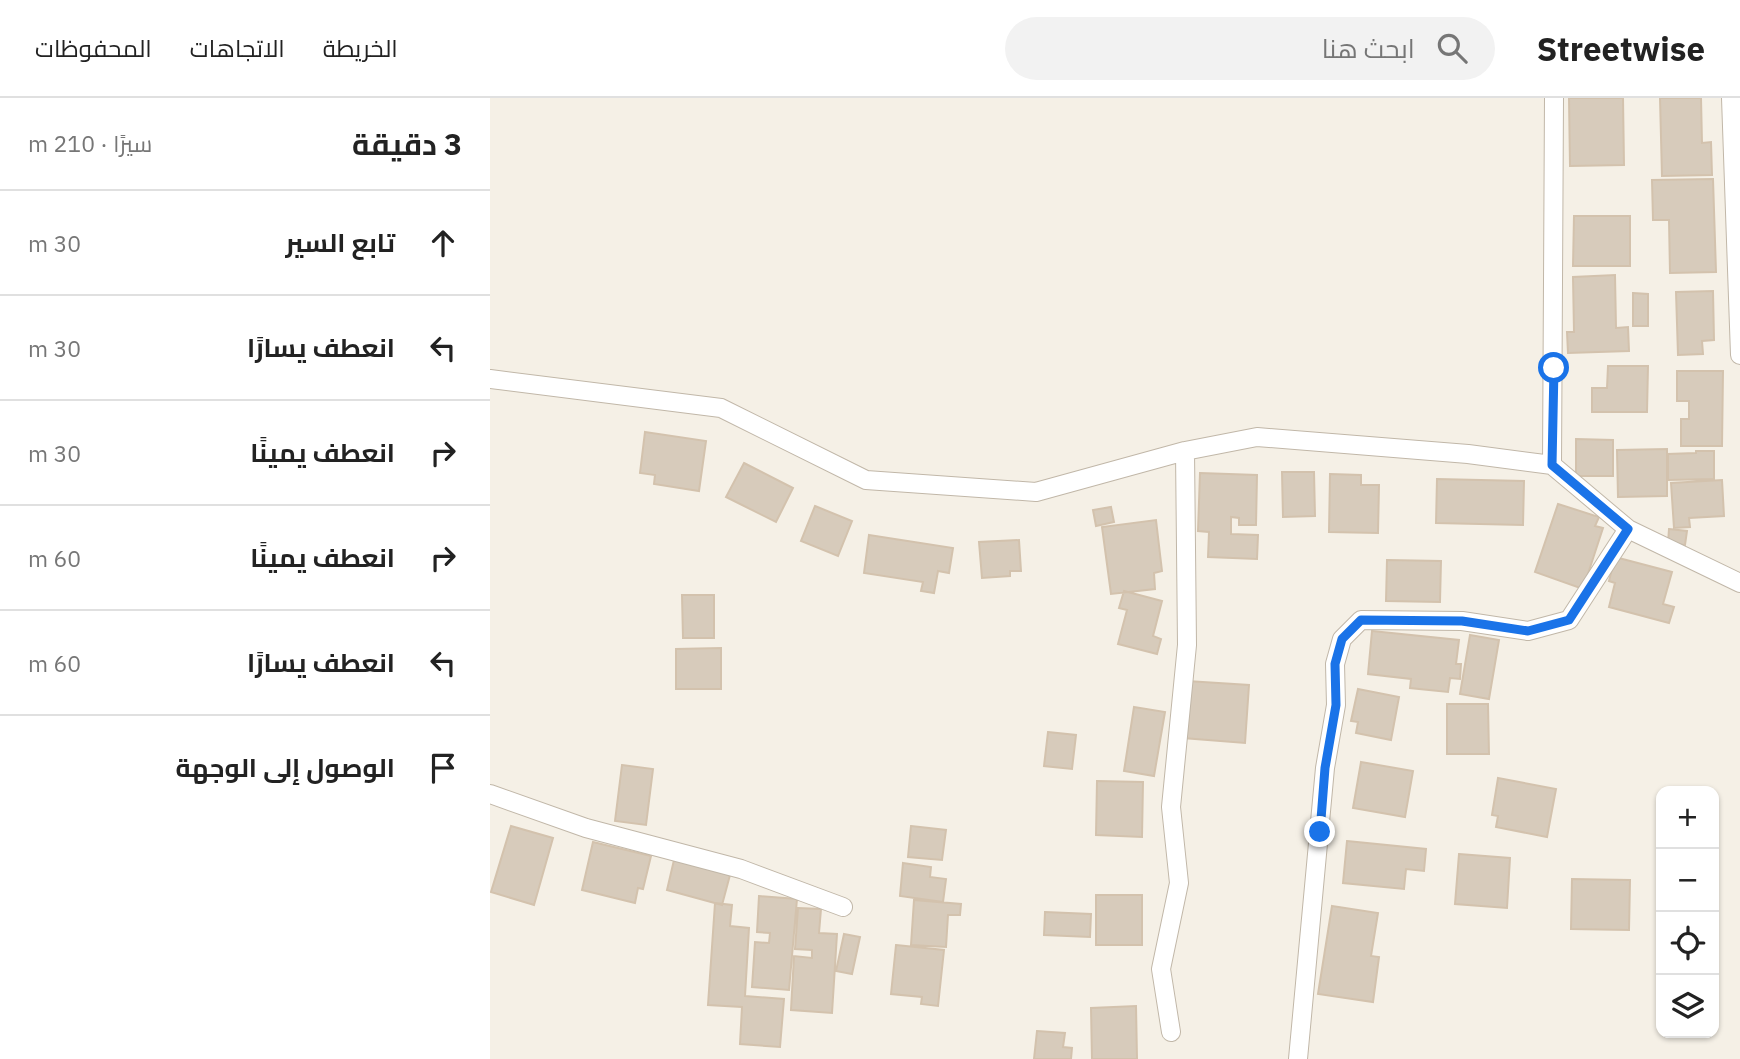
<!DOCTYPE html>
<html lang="ar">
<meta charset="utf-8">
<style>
body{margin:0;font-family:"IBM Plex Sans",Cairo,sans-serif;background:#f2f2f2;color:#222;direction:rtl}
.controls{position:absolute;right:21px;bottom:21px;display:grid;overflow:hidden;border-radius:14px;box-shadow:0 2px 5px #0004}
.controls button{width:63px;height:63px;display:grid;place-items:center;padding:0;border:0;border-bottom:2px solid #e0e0e0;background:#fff;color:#222;font:35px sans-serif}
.stop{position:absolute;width:21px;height:21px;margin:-16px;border:5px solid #1a73e8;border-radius:50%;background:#fff}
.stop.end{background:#1a73e8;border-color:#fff;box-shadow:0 2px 7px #0008}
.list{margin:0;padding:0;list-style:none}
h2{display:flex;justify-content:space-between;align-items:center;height:91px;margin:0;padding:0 28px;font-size:30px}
h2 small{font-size:23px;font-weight:400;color:#767676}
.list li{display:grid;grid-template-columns:46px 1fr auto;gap:21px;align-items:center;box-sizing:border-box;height:105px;padding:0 28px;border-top:2px solid #e0e0e0}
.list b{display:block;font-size:26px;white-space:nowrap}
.list em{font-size:23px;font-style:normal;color:#767676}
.icon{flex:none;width:38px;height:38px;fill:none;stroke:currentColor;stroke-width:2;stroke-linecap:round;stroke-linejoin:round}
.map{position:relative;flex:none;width:1250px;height:961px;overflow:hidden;direction:ltr}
header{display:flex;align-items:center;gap:42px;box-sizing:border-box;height:98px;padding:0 35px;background:#fff;border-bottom:2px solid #e0e0e0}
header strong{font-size:33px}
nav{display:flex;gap:38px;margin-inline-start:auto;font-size:24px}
.search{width:490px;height:63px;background:#f2f2f2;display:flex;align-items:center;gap:18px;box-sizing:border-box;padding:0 24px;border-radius:38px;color:#767676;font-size:26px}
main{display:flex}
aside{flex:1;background:#fff}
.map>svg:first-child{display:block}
.building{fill:#d7cbbb;stroke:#d3c2ad;stroke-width:2}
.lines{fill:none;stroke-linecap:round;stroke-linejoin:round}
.street-casing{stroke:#c1b7a8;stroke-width:20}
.street{stroke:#fff;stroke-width:18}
.route{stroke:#1a73e8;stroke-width:9}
</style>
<header>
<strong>Streetwise</strong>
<div class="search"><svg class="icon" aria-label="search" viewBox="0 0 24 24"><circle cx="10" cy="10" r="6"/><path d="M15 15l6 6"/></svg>ابحث هنا</div>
<nav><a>الخريطة</a><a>الاتجاهات</a><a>المحفوظات</a></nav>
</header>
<main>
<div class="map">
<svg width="1250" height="961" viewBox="0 0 1250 961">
<rect width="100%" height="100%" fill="#f5f0e6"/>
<path class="building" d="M1079,0H1133L1134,67L1080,68Z
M1170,0H1211L1212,45L1221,44L1222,77L1172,78Z
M1223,81L1226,174L1180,175L1179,122H1163L1162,82Z
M1084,118H1140V168H1083Z
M1125,177L1126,230L1138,229L1139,253L1078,255L1077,234H1084L1083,179Z
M1223,193L1224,242L1212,243L1213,256L1188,257L1186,194Z
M1143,195L1158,196V228H1143Z
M1118,268H1158L1157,314H1102V290H1117Z
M1187,273H1233L1232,348H1191V321H1199V303H1187Z
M155,334L216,343L209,393L164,386L165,377L150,375Z
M1086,341L1123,342V378H1086Z
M1177,351V398L1128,399L1127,352Z
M1206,353H1224V381L1178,382V356L1206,355Z
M254,365L303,390L286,424L236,399Z
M792,374H824L825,418L793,419Z
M710,375L767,377L766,427H749V420L741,419V436L768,437L767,461L718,459L719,434L708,433Z
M840,376L871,377V387H889L888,435L839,434Z
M947,381L1034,383L1033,427L946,425Z
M1232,382L1234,418L1199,420L1200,429L1184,430L1181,385Z
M1068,406L1109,419L1105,428L1113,430L1093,491L1045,474Z
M325,408L362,423L348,458L311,443Z
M621,409L624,424L606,428L603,412Z
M666,422L672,473L664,475L665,491L621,496L612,429Z
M1179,431L1197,433L1195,447L1178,445Z
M379,437L463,450L459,475L448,473L444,495L431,493L433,484L374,475Z
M529,442L531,473H520V478L492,480L489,444Z
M1125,459L1182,474L1173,506L1184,509L1179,525L1119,509L1125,485L1119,483Z
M897,462L951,463L950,504L896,503Z
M634,493L672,503L663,538L671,541L667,556L628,546L637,512L629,510Z
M192,497H224V540H193Z
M882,533L969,542L966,566H971L970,581L960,580L958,594L920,590L921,581L878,576Z
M980,537L1009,542L999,601L970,596Z
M231,550V591H186V551Z
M697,583L759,587L755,645L693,640Z
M868,591L909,599L901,642L866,635L868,624L861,623Z
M957,606H998L999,656H957Z
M644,609L675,614L664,678L634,673Z
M558,634L586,637L582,671L554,668Z
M871,664L923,673L915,719L863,710Z
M132,667L163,671L156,727L125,723Z
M1008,680L1066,691L1057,739L1006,729L1008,718L1002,717Z
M607,683L653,684L652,739L606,737Z
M21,728L63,740L44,807L1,794Z
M421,728L456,732L452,762L418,759Z
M857,743L936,751L934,773L916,771L914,791L853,785Z
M103,744L161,758L153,791L148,790L145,805L92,792Z
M969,756L1020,760L1017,810L965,806Z
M184,762L240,777L232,807L177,792Z
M413,765L441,769L440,779L456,781L453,804L410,798Z
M1082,781L1140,782L1139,832L1081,831Z
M606,797H652V847H606Z
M269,798L307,801L299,892L262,889L265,844L279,845L280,835L267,834Z
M424,802L471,806L470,817H458L456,849L421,847Z
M225,805L242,807L240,828L259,830L255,898L294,901L290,949L250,946L252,909L218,907Z
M842,808L888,815L881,858L889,859L883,904L828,896Z
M308,810L331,811L329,835L347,836L342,915L301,912L304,858L322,860V852L305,851Z
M555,814L601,816L600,839L554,837Z
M354,836L370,839L362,876L346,873Z
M406,847L454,852L448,908L431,906L432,899L401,896Z
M646,908L647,961H602L601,910Z
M547,933L575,935L573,949L582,950L581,961H544Z"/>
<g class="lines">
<defs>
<path id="street" d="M1241,0L1250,257
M0,281L231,310L376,382L546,394L695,353L767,339L978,356L1062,367L1138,431L1250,485
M1062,367L1064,0
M0,696L96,730L251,771L353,809
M681,934L671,871L689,785L681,709L697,547L695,353
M808,961L835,670L846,607L845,566L852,541L871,522L972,523L1038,533L1079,522L1138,431"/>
</defs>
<use href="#street" class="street-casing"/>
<use href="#street" class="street"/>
</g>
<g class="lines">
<path class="route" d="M830,734L835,670L846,607L845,566L852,541L871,522L972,523L1038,533L1079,522L1138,431L1062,367L1064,270"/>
</g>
</svg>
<div class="controls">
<button>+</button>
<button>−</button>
<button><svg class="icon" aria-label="locate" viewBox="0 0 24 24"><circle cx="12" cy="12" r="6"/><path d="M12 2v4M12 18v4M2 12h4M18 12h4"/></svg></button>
<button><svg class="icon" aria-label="layers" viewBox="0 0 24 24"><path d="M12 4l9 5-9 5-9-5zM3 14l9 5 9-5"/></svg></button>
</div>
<div class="stop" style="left:1064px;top:270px"></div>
<div class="stop end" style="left:830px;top:734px"></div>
</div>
<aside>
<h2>3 دقيقة<small>سيرًا · 210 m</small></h2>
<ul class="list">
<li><svg class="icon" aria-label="ahead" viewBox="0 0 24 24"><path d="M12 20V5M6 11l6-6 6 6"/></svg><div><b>تابع السير</b></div><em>30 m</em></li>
<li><svg class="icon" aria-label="left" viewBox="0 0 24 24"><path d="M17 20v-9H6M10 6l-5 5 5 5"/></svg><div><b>انعطف يسارًا</b></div><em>30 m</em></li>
<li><svg class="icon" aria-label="right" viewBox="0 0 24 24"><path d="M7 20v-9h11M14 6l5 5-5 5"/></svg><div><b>انعطف يمينًا</b></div><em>30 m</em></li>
<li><svg class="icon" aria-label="right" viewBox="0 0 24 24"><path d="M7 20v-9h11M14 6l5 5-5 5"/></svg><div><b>انعطف يمينًا</b></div><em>60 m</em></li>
<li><svg class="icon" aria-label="left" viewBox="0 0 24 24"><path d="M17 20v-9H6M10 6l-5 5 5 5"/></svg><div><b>انعطف يسارًا</b></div><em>60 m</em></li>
<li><svg class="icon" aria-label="arrive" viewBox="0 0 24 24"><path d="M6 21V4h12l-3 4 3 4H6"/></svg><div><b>الوصول إلى الوجهة</b></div></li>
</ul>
</aside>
</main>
